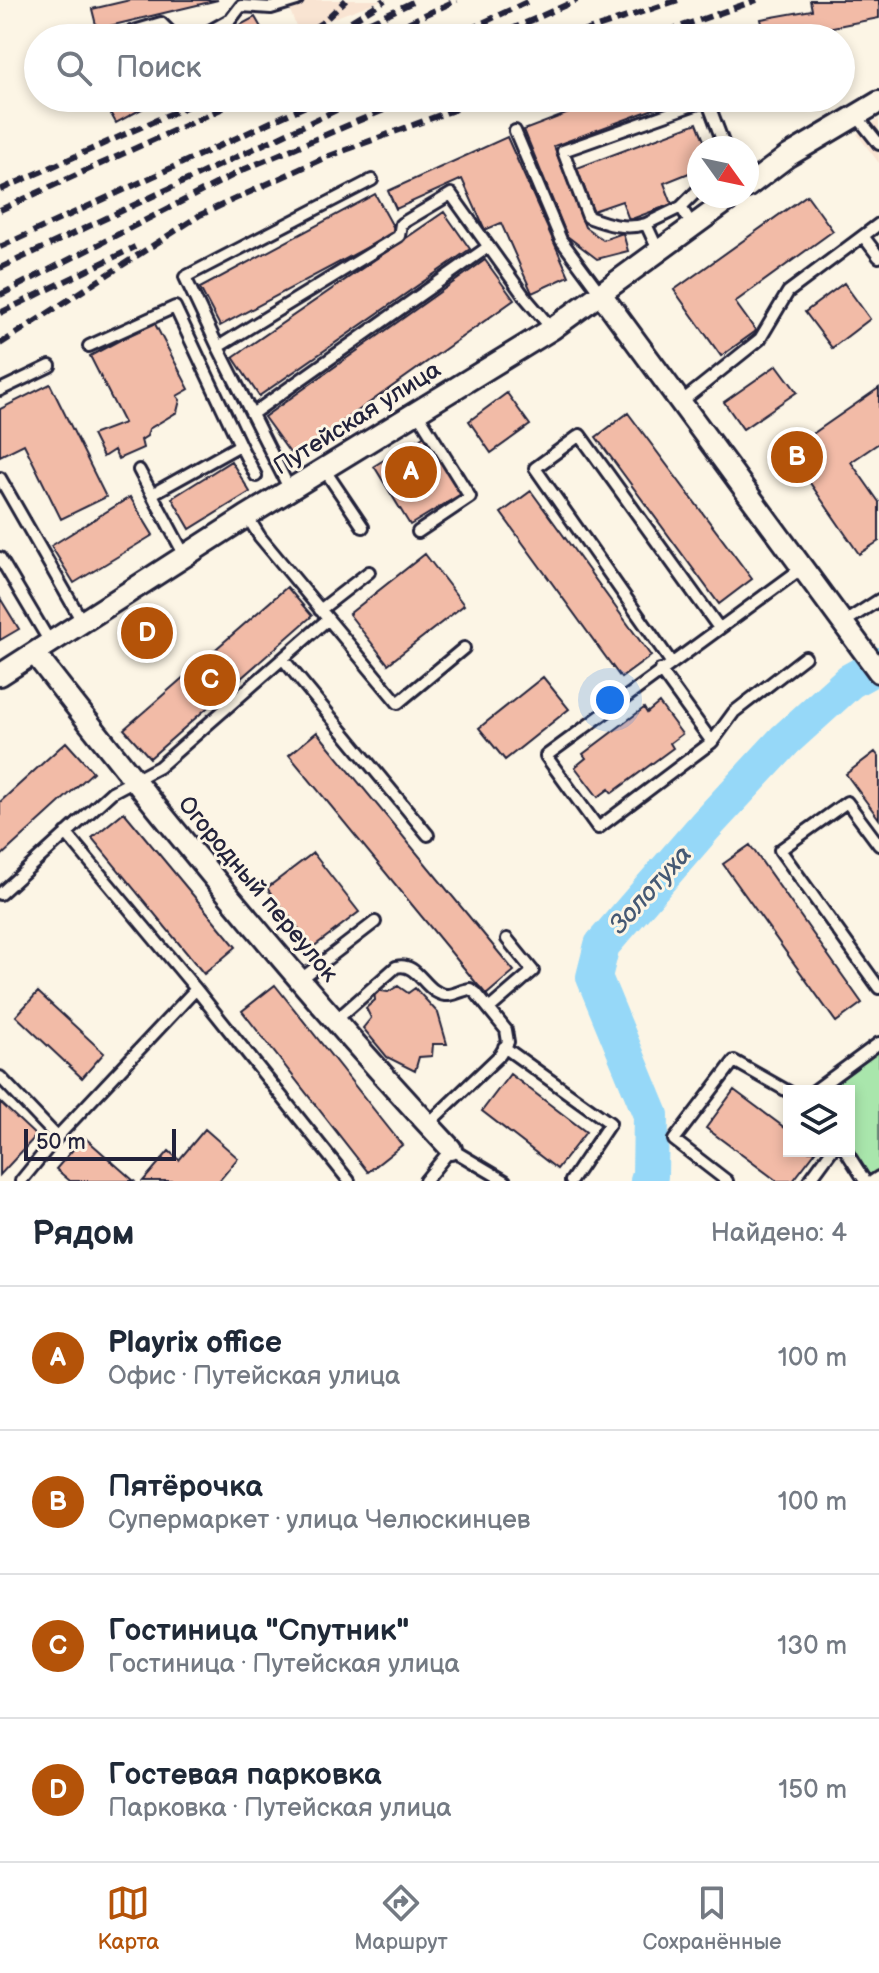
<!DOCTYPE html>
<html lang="ru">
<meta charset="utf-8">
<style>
body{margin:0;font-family:"Balsamiq Sans",sans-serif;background:#f6f6f7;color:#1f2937}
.controls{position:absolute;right:24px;bottom:24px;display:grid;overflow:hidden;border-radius:0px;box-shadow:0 4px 12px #0003}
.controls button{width:72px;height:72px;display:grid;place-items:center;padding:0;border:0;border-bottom:2px solid #e0e1e3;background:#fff;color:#1f2937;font:40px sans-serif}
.compass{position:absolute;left:687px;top:136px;width:72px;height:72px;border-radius:50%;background:#fff;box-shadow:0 4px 12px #0003;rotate:123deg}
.scale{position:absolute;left:24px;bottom:20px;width:152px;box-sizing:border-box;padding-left:8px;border:4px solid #22223b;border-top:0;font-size:22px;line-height:28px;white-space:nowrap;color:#22223b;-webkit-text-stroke:6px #fcf5e5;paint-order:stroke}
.you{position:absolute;left:610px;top:700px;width:28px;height:28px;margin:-20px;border:6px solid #fff;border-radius:50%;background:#1a73e8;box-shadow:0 0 0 12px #1a73e833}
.badge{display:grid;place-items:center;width:52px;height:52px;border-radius:50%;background:#b45309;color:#fff;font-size:26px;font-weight:700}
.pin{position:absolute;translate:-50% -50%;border:4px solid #fff;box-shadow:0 2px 8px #0006}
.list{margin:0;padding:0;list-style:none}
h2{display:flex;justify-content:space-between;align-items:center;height:104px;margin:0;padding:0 32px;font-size:34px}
h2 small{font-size:26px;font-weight:400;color:#747a83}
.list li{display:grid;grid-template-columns:52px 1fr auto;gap:24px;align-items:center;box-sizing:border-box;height:144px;padding:0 32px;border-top:2px solid #e0e1e3}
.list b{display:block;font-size:30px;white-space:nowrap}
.list p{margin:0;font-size:26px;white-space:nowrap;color:#747a83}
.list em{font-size:26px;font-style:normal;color:#747a83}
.icon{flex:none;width:44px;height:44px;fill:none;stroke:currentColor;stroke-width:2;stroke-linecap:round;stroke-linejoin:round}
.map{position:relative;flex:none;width:879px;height:1181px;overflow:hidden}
.search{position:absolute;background:#fff;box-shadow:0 4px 12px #0003;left:24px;right:24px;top:24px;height:88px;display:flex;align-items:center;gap:20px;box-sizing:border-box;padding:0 28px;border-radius:44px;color:#747a83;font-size:30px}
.sheet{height:680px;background:#fff}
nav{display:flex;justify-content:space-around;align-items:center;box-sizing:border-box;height:112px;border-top:2px solid #e0e1e3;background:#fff;font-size:22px;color:#747a83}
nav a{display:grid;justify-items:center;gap:4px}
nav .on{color:#b45309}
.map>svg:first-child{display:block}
.built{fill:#f9e4d2}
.green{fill:#a9e6ac;stroke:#668474;stroke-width:2}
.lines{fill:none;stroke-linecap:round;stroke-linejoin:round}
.river{stroke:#96d8f8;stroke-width:36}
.building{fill:#f2bba7;stroke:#22223b;stroke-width:2}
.lane-casing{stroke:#22223b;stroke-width:16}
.street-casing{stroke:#22223b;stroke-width:26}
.lane{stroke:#fcf5e5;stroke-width:10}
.street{stroke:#fcf5e5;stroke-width:20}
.rail{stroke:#22223b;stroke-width:6;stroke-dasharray:12 6;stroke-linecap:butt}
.labels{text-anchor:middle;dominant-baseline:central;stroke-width:6;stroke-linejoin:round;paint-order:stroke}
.street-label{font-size:24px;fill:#22223b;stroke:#fcf5e5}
.water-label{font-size:26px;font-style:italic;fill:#455974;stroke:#fcf5e5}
</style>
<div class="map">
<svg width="879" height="1181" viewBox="0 0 879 1181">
<rect width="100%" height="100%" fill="#fcf5e5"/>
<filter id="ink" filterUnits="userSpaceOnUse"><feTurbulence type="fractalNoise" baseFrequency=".0125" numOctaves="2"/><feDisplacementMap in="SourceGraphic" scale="16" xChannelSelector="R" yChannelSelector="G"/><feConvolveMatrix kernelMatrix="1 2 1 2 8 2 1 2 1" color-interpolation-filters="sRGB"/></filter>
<g filter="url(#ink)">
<path class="built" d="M286,0H382L298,31Z
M879,119V163L857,134Z"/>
<path class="green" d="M879,1052V1169L868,1178L849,1151V1091H825Z"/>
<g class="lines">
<path class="river" d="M648,1181L650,1176L651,1115L594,977L602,945L706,825L785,740L850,681L879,665"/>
</g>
<path class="building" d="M130,0H218L97,29L92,9Z
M810,0H879V18L817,30L819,38H765L761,19L812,10Z
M255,17L267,38H216Z
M97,29L101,38H82Z
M102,98H162L116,123Z
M608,98H683L554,146L585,227L603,240L623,233L628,251L597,259L567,236L524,130Z
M764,98H784L787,106L769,111Z
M697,123L707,148H699V169L664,183L672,204L629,220L622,201L593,211L577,168Z
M507,137L569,276L532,293L501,223L485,230L462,179L396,209L388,191Z
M375,194L396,232L220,326L200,288Z
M807,195L833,231L735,302L756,331L721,356L674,290Z
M444,212L470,249L259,396L233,357Z
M485,260L514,300L293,457L264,417Z
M844,283L870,319L832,348L805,312Z
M154,322L189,389L177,396L180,400L177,412L149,429L147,436L141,440L143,448L118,459L114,450L103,457L92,435L124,423L90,356Z
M777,365L797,392L743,429L724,402Z
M50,384L106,497L61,519L24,444L0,456V409Z
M879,388V443L851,462L879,502V541L859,554L788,451Z
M507,393L530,425L491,453L469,421Z
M628,413L752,579L719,604L596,437Z
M425,435L461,494L410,525L374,466Z
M231,461L250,492L190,529L172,498Z
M531,491L651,656L621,678L501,513Z
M130,497L153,535L74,583L51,546Z
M425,554L464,605L388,664L349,614Z
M287,587L312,616L150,758L124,729Z
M0,598L19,629L0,640Z
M543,677L569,709L505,760L479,728Z
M659,703L682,734L670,743L673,748L612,793L609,789L598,797L575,767L586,758L583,754L644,708L647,713Z
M317,732L514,971L486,995L289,755Z
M66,742L93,772L0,857V802Z
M875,752L879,757V819L846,774Z
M124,812L236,947L204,974L92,838Z
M750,845L862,1003L836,1022L723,864Z
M313,853L359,912L313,947L267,888Z
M275,985L402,1145L368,1172L242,1011Z
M398,986L408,993L415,988L438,1013L447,1044H433L432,1056L419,1057L415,1071L387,1057L363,1028L371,1018L366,1008L375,1000L374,990L388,992Z
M38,992L104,1053L82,1078L16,1016Z
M510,1074L586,1132L557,1169L482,1111Z
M734,1090L789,1131V1151H816L793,1181H777L706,1128Z
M0,1102L36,1136L0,1175Z
M205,1129L238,1158L219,1181H143L169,1151L179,1160Z
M84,1137L134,1181H70L56,1169Z"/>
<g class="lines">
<defs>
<path id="lane" d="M111,38L161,23L176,38
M197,38L231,19L241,6L271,8L297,0
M856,115L879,144
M515,131L561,240L601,294
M646,224L681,207
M693,227L681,207L699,189
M863,236L879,257
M659,252L646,224C625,230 607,224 588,217L563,151L707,100L724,145L723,148
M89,346L175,307L240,445
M218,347L185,277L372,180
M0,390L50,366
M680,403L760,339L788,292L879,224
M417,412L470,497L418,532
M252,414L488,247
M324,469L363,527
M139,470L185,556
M0,478L83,623
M290,490L218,347L399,236L401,224L451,194L524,296L552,329
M152,494L240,445L256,476
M247,516L260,537L398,703L464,648
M0,558L51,644
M320,610L369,572
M843,623L879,600
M283,659L428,835
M671,662L535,468L580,435L719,628
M660,670L712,742L598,828L546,756L802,568
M712,742L734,712L805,657
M66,833L196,989L349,1181
M879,845L847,802L780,850L879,988
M0,894L112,792L159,767L328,619
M301,979L375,922
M489,1009L533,971L507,939
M336,1020L396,967C418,961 424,992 445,995C453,996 461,990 470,989L476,993L506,1030L508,1042L500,1055L428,1124
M504,1047L610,1123L571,1181
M0,1077L57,1137L21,1181
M814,1091L879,1043
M57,1137L196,989
M846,1151L865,1181
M425,1181L451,1149L505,1181
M727,1181L674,1140L734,1061L789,1092
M809,1181L831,1151
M873,1181L879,1177"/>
<path id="street" d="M747,187L788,156L879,102
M601,294L879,672
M35,654C167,824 304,992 451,1149
M0,675L247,516L552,329L734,196"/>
</defs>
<use href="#lane" class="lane-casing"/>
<use href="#street" class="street-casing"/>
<use href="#lane" class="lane"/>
<use href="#street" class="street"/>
<path class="rail" d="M351,21L385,0
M298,38L323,22L346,0
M336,38L417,0
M375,38L457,0
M451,38L531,0
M492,38L577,0
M564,38L678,0
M648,38L757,0
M0,190L206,98
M0,210L245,98
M0,247L323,98
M0,268L362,98
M0,295L245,169L412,98
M0,313L135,247
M0,344L200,215L324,158L486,98"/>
</g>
</g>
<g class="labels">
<g class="street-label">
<text transform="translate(357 418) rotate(-32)">Путейская улица</text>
<text transform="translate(258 889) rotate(50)">Огородный переулок</text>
</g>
<g class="water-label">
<text transform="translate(651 890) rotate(-48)">Золотуха</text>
</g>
</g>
</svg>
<div class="controls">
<button><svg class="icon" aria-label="layers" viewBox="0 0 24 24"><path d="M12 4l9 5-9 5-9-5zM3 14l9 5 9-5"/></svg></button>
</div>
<svg class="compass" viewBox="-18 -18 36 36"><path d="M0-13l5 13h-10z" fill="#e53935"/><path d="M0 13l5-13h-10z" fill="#747a83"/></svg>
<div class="scale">50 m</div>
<div class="you"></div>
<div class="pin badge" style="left:411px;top:472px">A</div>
<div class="pin badge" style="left:797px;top:457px">B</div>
<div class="pin badge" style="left:210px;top:680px">C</div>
<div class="pin badge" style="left:147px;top:633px">D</div>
<div class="search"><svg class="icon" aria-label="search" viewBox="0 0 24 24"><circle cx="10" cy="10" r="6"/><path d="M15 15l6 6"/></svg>Поиск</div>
</div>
<section class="sheet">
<h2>Рядом<small>Найдено: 4</small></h2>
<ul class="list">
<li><span class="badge">A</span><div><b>Playrix office</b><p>Офис · Путейская улица</p></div><em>100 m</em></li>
<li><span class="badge">B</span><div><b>Пятёрочка</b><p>Супермаркет · улица Челюскинцев</p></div><em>100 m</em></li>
<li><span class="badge">C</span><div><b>Гостиница &quot;Спутник&quot;</b><p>Гостиница · Путейская улица</p></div><em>130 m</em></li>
<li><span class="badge">D</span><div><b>Гостевая парковка</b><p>Парковка · Путейская улица</p></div><em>150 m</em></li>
</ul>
</section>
<nav>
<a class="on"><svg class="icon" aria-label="map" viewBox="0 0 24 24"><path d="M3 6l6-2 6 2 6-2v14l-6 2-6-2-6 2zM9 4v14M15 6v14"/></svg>Карта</a>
<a><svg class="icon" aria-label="directions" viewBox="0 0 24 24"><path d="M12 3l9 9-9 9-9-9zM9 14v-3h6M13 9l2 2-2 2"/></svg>Маршрут</a>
<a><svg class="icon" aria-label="saved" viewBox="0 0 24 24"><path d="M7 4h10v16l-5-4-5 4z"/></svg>Сохранённые</a>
</nav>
